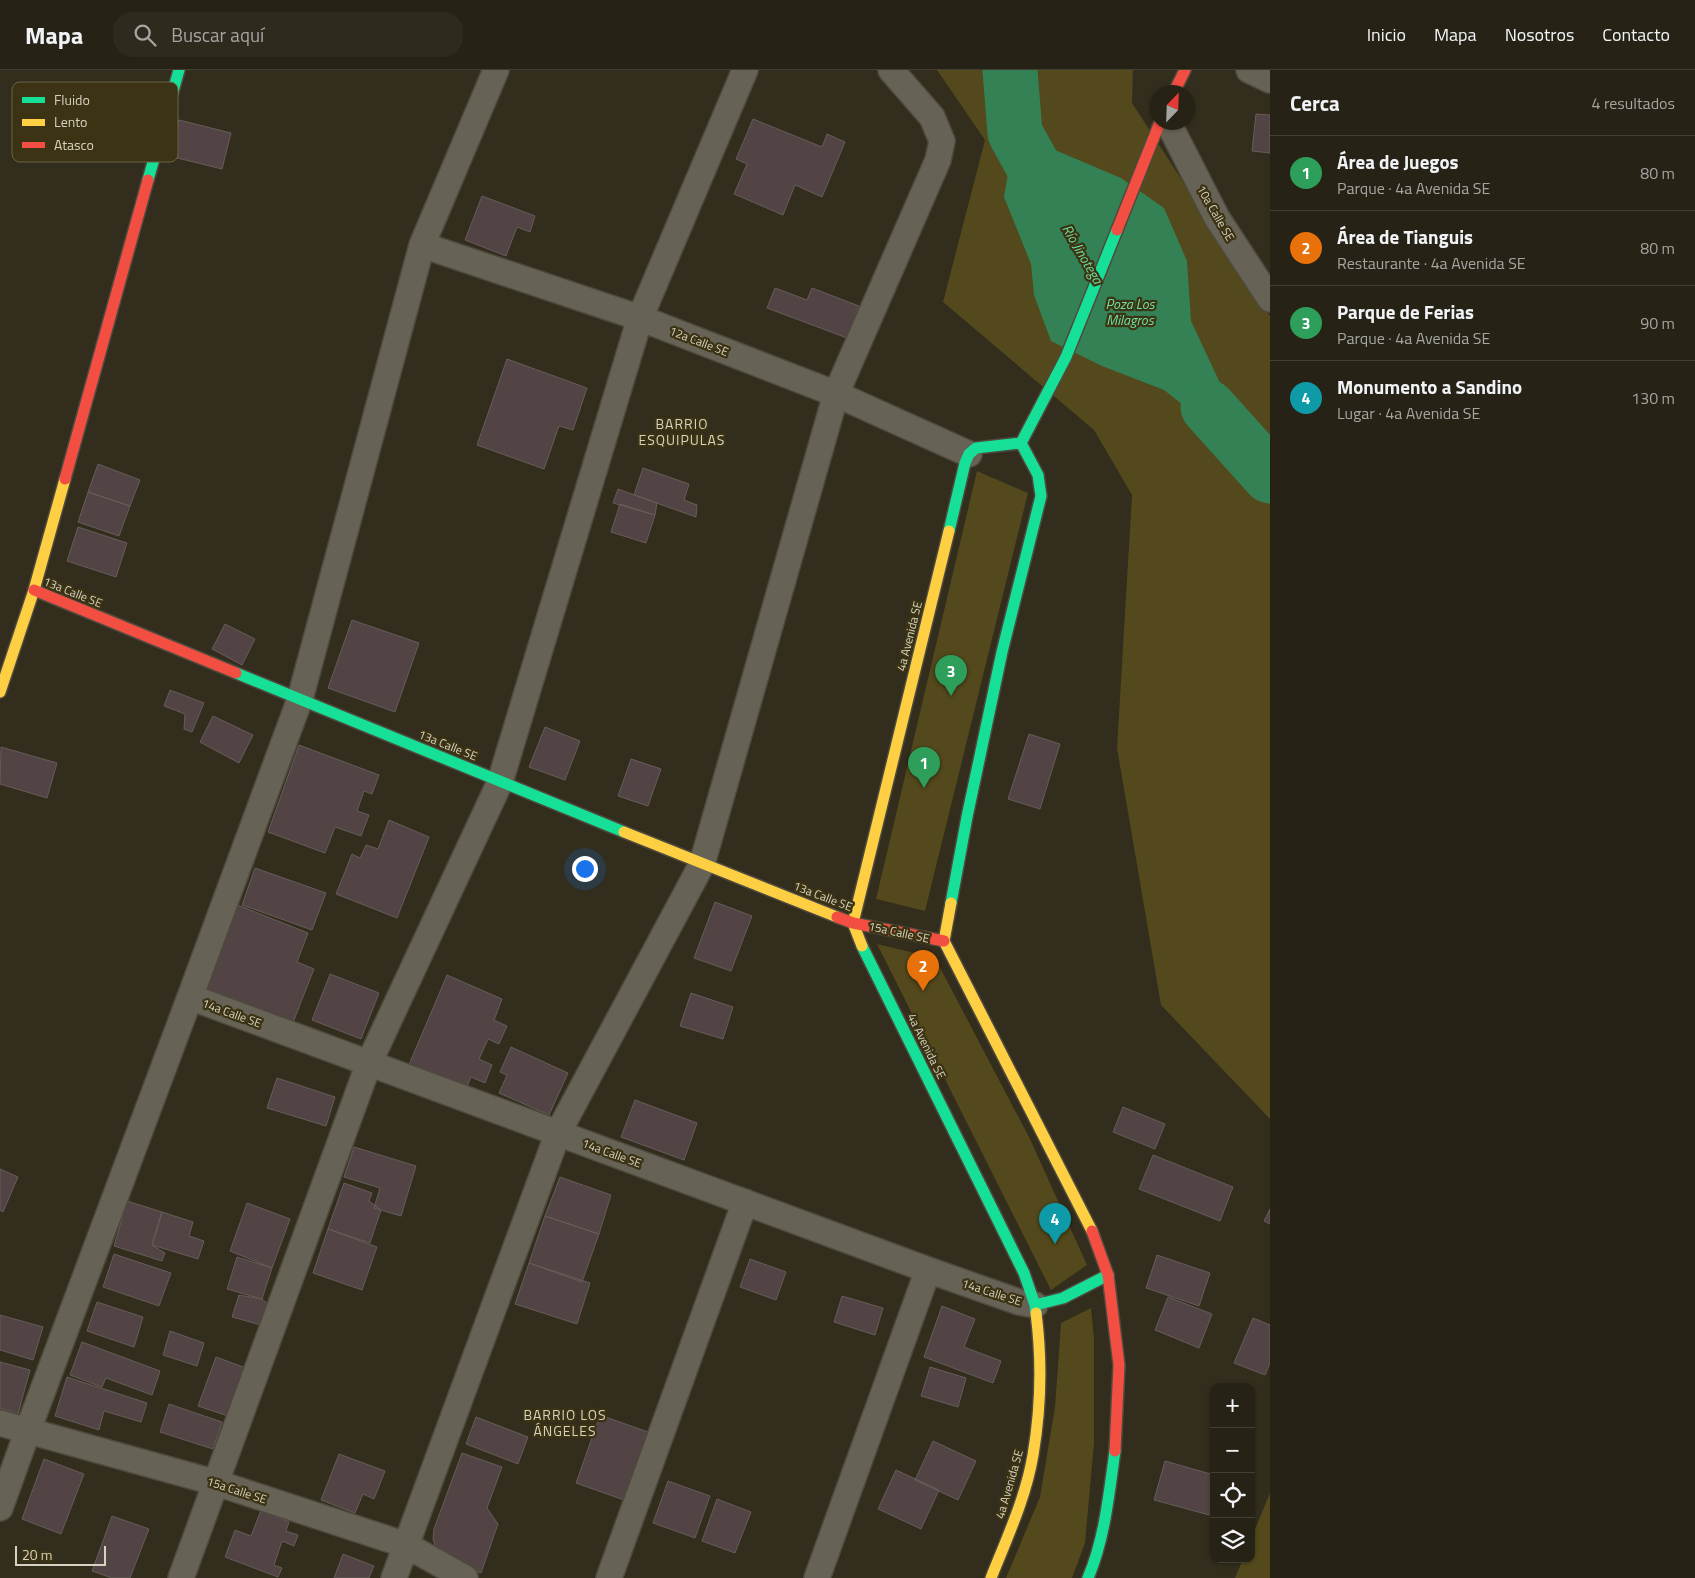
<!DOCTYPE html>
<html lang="es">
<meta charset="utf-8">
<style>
body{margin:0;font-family:"Titillium Web",sans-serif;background:#2e2a1e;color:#f1f3f6}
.controls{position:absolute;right:15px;bottom:15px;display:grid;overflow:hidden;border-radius:10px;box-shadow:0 1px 4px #0004}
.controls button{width:45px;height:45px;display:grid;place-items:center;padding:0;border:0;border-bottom:1px solid #423f34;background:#262215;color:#f1f3f6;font:25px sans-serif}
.compass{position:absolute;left:1150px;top:15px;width:45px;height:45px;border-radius:50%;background:#262215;box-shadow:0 1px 4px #0004;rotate:23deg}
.scale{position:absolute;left:15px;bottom:12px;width:91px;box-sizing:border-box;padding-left:5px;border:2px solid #d6d2c0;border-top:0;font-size:14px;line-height:18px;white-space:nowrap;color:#d6d2c0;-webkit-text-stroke:4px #3b3313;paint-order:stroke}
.you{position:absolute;left:584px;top:798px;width:18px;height:18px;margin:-12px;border:4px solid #fff;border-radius:50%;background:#1a73e8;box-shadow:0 0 0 8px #1a73e833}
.badge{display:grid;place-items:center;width:32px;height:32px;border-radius:50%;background:#8c9099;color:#fff;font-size:16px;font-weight:700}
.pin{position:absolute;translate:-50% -41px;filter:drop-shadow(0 1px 2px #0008)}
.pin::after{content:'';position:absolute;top:26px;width:18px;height:15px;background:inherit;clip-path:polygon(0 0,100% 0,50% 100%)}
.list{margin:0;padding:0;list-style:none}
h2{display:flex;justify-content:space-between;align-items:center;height:65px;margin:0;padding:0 20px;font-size:21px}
h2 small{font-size:16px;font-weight:400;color:#a4a4a0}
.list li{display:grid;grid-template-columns:32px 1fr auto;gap:15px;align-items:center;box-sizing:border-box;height:75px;padding:0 20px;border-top:1px solid #423f34}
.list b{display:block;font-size:19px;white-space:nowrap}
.list p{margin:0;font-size:16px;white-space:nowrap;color:#a4a4a0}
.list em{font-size:16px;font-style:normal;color:#a4a4a0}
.icon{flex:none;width:28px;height:28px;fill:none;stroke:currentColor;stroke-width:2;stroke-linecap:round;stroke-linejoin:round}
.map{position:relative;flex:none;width:1270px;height:1508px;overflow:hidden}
header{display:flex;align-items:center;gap:30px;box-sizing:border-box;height:70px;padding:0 25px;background:#262215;border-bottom:1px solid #423f34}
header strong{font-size:24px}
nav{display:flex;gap:28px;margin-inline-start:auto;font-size:18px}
.search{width:350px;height:45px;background:#2e2a1e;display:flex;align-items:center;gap:12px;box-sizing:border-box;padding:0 18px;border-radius:20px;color:#a4a4a0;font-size:19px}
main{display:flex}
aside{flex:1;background:#262215}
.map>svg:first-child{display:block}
.green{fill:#53491c}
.water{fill:#338155}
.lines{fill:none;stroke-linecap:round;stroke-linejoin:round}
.river{stroke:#338155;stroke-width:55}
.building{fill:#524445;stroke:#665d5a}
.street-casing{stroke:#4e4a3d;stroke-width:28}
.fast-casing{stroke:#4e4a3d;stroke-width:14}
.slow-casing{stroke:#4e4a3d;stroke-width:14}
.jam-casing{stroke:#4e4a3d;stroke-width:14}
.street{stroke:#666356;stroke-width:25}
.fast{stroke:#16e098;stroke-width:11}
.slow{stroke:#ffcf43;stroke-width:11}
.jam{stroke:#f24e42;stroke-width:11}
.labels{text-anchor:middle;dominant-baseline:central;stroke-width:4.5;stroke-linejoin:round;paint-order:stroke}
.street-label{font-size:12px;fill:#d6d2c0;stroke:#3b3313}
.water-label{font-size:14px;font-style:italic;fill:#6fe1a1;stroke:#3b3313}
.neighbourhood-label{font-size:14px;letter-spacing:1px;fill:#d6d2c0;stroke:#3b3313}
.key{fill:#3b3313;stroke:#6a6347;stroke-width:1}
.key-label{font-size:14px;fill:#d6d2c0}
</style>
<header>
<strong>Mapa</strong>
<div class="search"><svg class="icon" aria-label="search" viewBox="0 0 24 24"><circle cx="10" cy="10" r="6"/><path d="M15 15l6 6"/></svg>Buscar aquí</div>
<nav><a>Inicio</a><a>Mapa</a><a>Nosotros</a><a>Contacto</a></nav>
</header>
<main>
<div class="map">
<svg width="1270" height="1508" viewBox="0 0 1270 1508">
<rect width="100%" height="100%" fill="#322d1c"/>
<path class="green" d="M937,0H1133L1132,33L1270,246V1049L1161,935L1117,678L1132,425L1094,360L943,232L985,70Z
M977,401L1028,423L925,841L876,829Z
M877,874L935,888L1030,1069L1087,1195L1051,1220Z
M1091,1238L1094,1269V1373L1085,1473L1072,1508H1006L1040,1427L1055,1337L1061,1253Z
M1270,1423V1508H1235L1243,1489H1251V1469Z"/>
<path class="water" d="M1015,63L1121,108L1164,138L1187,191L1191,251L1258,394L1164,320L1102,296L1051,271L1034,225L1031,194L1004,127Z"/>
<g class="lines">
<path class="river" d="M1010,0L1015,63L1052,130
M1208,337L1270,406"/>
</g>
<path class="building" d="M1256,44L1270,45V83L1252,81Z
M753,49L822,77L827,64L845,72L822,127L795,115L783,145L734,124L747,94L736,89Z
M179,50L231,63L222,99L169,86Z
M482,126L535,146L530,162L517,157L506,186L465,170Z
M775,218L807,230L812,218L859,236L847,268L767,238Z
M507,289L587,318L573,360L559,356L544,399L477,375Z
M98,394L140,410L130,436L88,422Z
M643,398L689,414L684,430L697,435L696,447L634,425Z
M618,419L657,433L655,445L613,433Z
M88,422L130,436L119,466L78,452Z
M620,434L655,445L646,473L611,462Z
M78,457L127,473L116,507L67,491Z
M352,550L419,573L395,642L328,618Z
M225,554L255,569L242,595L212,579Z
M170,620L204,633L192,662L184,659L185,644L164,636Z
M213,646L253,665L239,693L200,672Z
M545,657L580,671L565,710L529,697Z
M1029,664L1060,674L1040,739L1008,729Z
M299,675L379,705L372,724L364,721L357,741L369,745L361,766L335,757L325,783L268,762Z
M1,677L57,693L47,728L0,714Z
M631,689L661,699L648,736L618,726Z
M389,750L429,767L397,848L336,824L352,784L360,788L366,775L378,779Z
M255,798L326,823L312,860L242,835Z
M715,832L752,846L731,901L694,888Z
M235,834L308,863L297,892L314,899L292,955L201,919Z
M330,904L379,923L361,969L312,950Z
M447,905L502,929L494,950L507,956L499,974L488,969L479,989L492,995L485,1013L471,1007L465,1021L408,997Z
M691,923L733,937L723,969L680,956Z
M511,977L568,1003L549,1045L499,1023L507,1005L500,1002Z
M277,1008L335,1027L326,1056L267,1038Z
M635,1030L697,1053L684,1090L621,1067Z
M1123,1037L1165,1054L1155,1079L1113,1062Z
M354,1077L416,1096L401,1146L374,1138L380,1118L344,1107Z
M1153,1085L1233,1117L1220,1151L1139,1119Z
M0,1099L18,1107L3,1142L0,1140Z
M560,1107L611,1125L599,1164L545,1146Z
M344,1113L372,1123L369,1131L381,1140L370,1173L328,1159Z
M127,1131L162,1142L152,1175L165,1183L162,1191L114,1176Z
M247,1133L290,1149L272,1198L230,1181Z
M1270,1139V1154L1264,1151Z
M162,1142L193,1152L189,1166L204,1171L198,1189L152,1175Z
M545,1146L599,1164L582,1212L529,1193Z
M328,1159L377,1177L362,1220L313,1203Z
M114,1184L171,1203L159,1236L103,1217Z
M1157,1185L1210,1203L1199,1236L1146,1218Z
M237,1187L272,1198L262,1229L227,1219Z
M750,1189L786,1202L776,1230L740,1217Z
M529,1193L590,1213L577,1254L515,1234Z
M239,1225L262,1229L268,1234L261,1255L232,1247Z
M842,1226L883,1238L875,1265L834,1252Z
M1168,1227L1212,1244L1199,1278L1155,1260Z
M97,1232L143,1247L134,1277L87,1261Z
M942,1236L975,1249L964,1277L1001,1291L993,1313L924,1287Z
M0,1245L43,1257L33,1290L0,1280Z
M1253,1248L1270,1255V1293L1265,1305L1234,1293Z
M170,1261L204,1273L197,1296L163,1285Z
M82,1272L160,1301L152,1325L106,1308L102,1317L70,1305Z
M216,1287L246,1298L228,1346L198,1336Z
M0,1292L30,1300L18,1344L0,1338Z
M930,1297L966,1308L958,1337L921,1326Z
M67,1307L147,1333L141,1352L104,1341L99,1360L55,1346Z
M169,1334L222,1352L213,1379L160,1362Z
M600,1345L648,1362L624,1430L576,1413Z
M476,1347L528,1367L518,1394L466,1374Z
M933,1371L976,1391L958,1430L915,1410Z
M462,1383L502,1397L487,1438L498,1454L481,1503L454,1493L437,1480L433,1469L434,1459Z
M339,1384L385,1401L374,1429L363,1424L355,1443L321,1430Z
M44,1389L84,1404L61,1464L22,1449Z
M1165,1391L1214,1405L1213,1446L1154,1430Z
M896,1400L939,1420L921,1459L878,1439Z
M668,1411L710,1426L695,1468L653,1453Z
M717,1429L751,1442L735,1483L702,1471Z
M261,1440L289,1452L286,1461L298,1465L294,1476L282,1471L274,1495L282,1498L278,1507L225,1487L235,1460L251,1466Z
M112,1446L149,1459L130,1508H112L92,1501Z
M343,1484L374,1496L369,1508H334Z"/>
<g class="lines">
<defs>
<path id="street" d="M1249,0L1270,10
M1168,52L1217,148L1270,229
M422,175L640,248L836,324L969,384
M190,927L928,1200L1019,1232L1035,1235
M0,1353L217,1413L406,1475L465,1508
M0,1438L28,1360L190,927L300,629L422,175L496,0
M181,1508L369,993L500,712L640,248L745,0
M394,1508L558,1063L702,794L836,324L938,90L942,71L932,47L891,0
M609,1508L745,1132
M817,1508L928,1200"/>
<path id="fast" d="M148,110L179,0
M1021,373L1066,287L1117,160
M949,461L965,393L969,384L976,378L1021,373
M236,603L624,762
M951,833L967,747L1002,582L1041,426L1038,405L1021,373
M862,876L1024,1203L1035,1235L1036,1243
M1035,1235L1063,1228L1108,1205
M1088,1508C1105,1468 1109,1423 1115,1381"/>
<path id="slow" d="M0,622L34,520L65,409
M624,762L837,847
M951,833L944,871L1092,1161
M862,876L853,853L949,461
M991,1508C1007,1468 1026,1427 1033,1385C1041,1338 1042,1290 1036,1243"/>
<path id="jam" d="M1174,22L1185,0
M1117,160L1160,52
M65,409L148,110
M34,520L236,603
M837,847L853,853L944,871
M1092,1161L1108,1205L1119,1295L1115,1381"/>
</defs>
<use href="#street" class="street-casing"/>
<use href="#fast" class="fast-casing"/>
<use href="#slow" class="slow-casing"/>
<use href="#jam" class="jam-casing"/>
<use href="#street" class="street"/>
<use href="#fast" class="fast"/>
<use href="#slow" class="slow"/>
<use href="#jam" class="jam"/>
</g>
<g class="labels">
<g class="street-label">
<text transform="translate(1216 143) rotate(60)">10a Calle SE</text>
<text transform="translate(699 271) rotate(21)">12a Calle SE</text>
<text transform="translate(73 522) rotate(22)">13a Calle SE</text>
<text transform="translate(909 566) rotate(-76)">4a Avenida SE</text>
<text transform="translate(448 675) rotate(22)">13a Calle SE</text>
<text transform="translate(823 826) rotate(21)">13a Calle SE</text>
<text transform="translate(899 862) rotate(12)">15a Calle SE</text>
<text transform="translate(232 943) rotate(20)">14a Calle SE</text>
<text transform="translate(927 976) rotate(64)">4a Avenida SE</text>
<text transform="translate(612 1083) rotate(20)">14a Calle SE</text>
<text transform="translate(992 1222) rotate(18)">14a Calle SE</text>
<text transform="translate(1009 1414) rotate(-74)">4a Avenida SE</text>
<text transform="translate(237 1420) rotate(18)">15a Calle SE</text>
</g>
<g class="water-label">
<text transform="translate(1083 184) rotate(60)">Río Jinotega</text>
<text x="1130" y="233">Poza Los<tspan x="1130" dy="16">Milagros</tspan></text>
</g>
<g class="neighbourhood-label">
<text x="682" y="353">BARRIO<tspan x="682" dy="16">ESQUIPULAS</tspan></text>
<text x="565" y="1344">BARRIO LOS<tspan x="565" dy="16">ÁNGELES</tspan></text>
</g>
</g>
<rect x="12" y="12" width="166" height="80" rx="8" class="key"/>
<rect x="22" y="27" width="23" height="6" fill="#16e098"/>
<rect x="22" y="49" width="23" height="7" fill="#ffcf43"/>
<rect x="22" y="72" width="23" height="6" fill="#f24e42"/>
<g class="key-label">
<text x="54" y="35">Fluido</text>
<text x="54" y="57">Lento</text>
<text x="54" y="80">Atasco</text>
</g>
</svg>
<div class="controls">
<button>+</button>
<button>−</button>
<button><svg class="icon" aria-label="locate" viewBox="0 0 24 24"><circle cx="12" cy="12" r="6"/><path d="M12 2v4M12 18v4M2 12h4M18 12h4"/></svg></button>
<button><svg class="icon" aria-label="layers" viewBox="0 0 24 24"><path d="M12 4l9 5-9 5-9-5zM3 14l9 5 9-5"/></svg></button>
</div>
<svg class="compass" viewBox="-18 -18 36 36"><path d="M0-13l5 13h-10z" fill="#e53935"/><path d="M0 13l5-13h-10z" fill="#a4a4a0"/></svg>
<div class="scale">20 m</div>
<div class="you"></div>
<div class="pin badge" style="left:924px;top:718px;background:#2e9e5b">1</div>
<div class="pin badge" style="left:923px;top:921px;background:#e8710a">2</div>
<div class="pin badge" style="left:951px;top:626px;background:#2e9e5b">3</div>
<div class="pin badge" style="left:1055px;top:1174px;background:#0f9aa8">4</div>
</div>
<aside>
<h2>Cerca<small>4 resultados</small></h2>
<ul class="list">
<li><span class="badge" style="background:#2e9e5b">1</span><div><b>Área de Juegos</b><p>Parque · 4a Avenida SE</p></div><em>80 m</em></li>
<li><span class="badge" style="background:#e8710a">2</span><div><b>Área de Tianguis</b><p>Restaurante · 4a Avenida SE</p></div><em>80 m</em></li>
<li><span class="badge" style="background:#2e9e5b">3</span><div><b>Parque de Ferias</b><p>Parque · 4a Avenida SE</p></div><em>90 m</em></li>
<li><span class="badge" style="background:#0f9aa8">4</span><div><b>Monumento a Sandino</b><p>Lugar · 4a Avenida SE</p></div><em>130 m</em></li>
</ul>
</aside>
</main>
